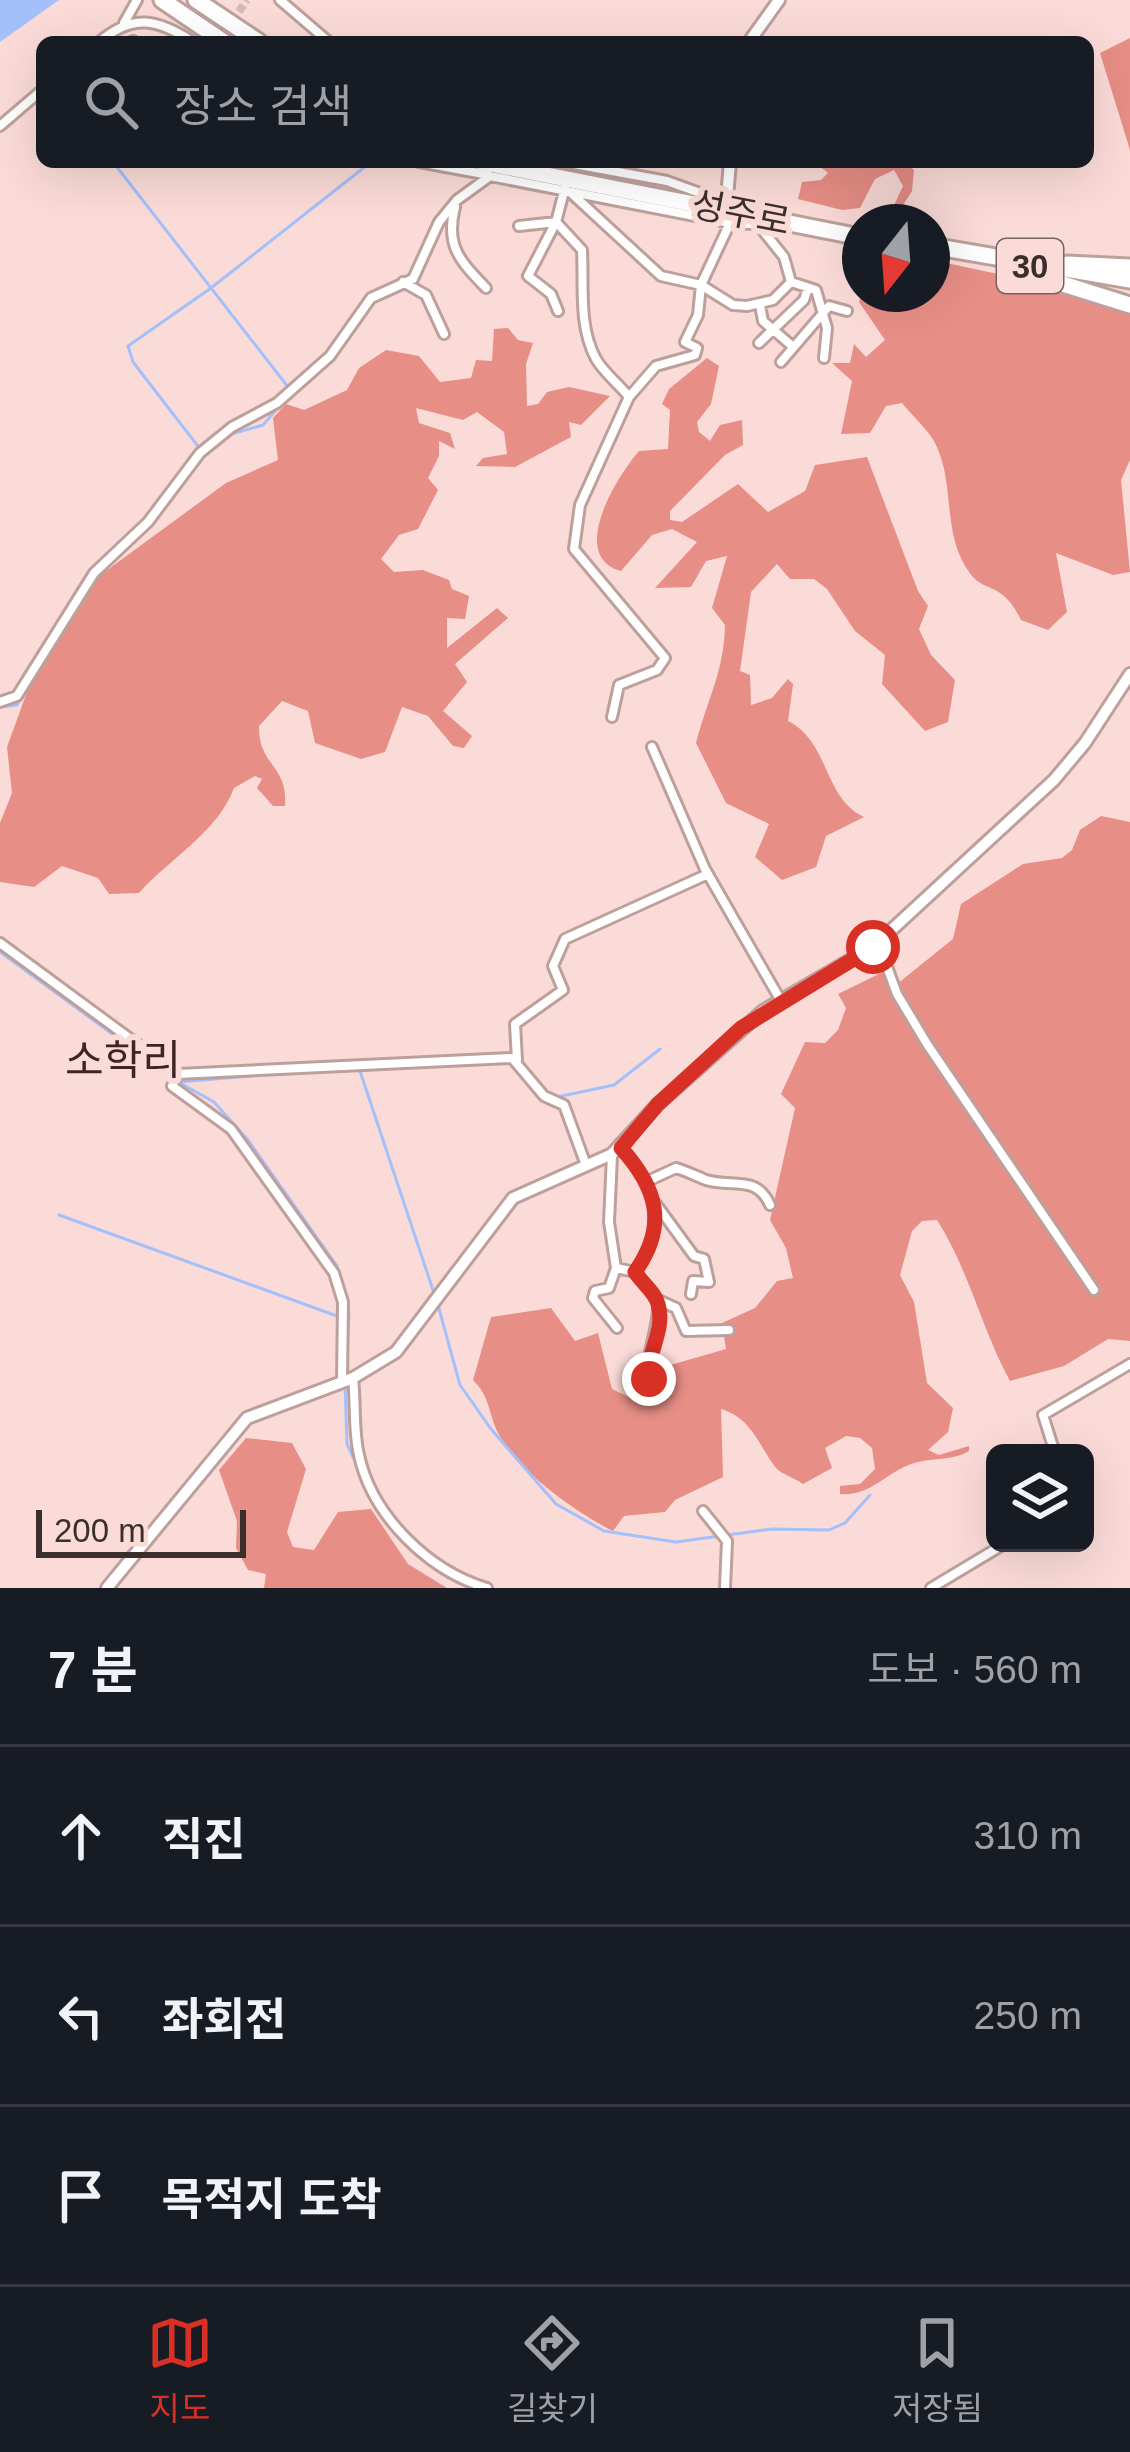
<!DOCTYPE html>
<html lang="ko">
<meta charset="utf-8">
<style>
body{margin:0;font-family:Arial,"Noto Sans KR",sans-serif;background:#20242c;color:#f1f3f6}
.controls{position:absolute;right:36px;bottom:36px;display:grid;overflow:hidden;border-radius:18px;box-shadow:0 12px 48px #0002}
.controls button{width:108px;height:108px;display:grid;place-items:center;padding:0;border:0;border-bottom:3px solid #363941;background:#171b24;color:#f1f3f6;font:60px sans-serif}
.compass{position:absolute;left:842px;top:204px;width:108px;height:108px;border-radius:50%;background:#171b24;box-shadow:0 12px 48px #0002;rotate:197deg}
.scale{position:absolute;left:36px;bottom:30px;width:210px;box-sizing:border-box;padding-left:12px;border:6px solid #3b2f2d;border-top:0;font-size:33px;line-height:42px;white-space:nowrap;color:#3b2f2d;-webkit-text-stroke:9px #fbdbd7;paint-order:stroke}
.stop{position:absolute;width:36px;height:36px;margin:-27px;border:9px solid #d93025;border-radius:50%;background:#fff}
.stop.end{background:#d93025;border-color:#fff;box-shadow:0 3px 12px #0008}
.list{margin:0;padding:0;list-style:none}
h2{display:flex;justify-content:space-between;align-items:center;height:156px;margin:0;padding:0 48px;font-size:51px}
h2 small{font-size:39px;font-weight:400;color:#9ea1a6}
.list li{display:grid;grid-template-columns:78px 1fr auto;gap:36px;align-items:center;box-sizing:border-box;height:180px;padding:0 48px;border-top:3px solid #363941}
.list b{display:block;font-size:45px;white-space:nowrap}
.list em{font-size:39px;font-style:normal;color:#9ea1a6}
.icon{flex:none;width:66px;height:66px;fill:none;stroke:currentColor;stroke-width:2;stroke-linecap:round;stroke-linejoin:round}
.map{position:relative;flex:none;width:1130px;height:1588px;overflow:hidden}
.search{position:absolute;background:#171b24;box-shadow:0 12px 48px #0002;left:36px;right:36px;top:36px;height:132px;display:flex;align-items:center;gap:30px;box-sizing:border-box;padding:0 42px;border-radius:18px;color:#9ea1a6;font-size:45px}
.sheet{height:696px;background:#171b24}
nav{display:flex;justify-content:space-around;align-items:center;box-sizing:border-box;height:168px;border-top:3px solid #363941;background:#171b24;font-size:33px;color:#9ea1a6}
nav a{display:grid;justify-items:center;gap:6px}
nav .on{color:#d93025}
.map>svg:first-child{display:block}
.forest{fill:#e78e86}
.water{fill:#a4c0fa}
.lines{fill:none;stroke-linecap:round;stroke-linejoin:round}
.stream{stroke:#a4c0fa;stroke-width:3}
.street-tunnel{stroke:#d5b9b5;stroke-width:8;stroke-dasharray:8 4;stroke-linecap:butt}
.street-casing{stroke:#bda09c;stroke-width:14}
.secondary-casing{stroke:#bda09c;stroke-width:16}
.highway-casing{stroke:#bda09c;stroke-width:21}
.street{stroke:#fff;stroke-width:8}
.secondary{stroke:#fff;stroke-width:10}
.highway{stroke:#fff;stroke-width:15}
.route{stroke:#d93025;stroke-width:15}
.labels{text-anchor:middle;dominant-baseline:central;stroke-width:12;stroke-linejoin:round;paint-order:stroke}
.shield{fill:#fbdbd7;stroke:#756360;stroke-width:3}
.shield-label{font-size:33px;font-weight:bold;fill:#3b2f2d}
.street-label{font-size:36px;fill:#3b2f2d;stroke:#fbdbd7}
.quarter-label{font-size:42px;fill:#3c2523;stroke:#fbdbd7}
</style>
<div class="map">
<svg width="1130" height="1588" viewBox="0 0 1130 1588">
<rect width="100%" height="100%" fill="#fbdbd7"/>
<path class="forest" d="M1130,38V150L1100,53Z
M814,162H905L914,170L912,191L892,222L882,218L890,214L903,186L894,170L875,179L860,208L842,210L798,199L802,182L821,180L828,173Z
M932,260L1130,302V460L1121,480L1130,572L1113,575L1056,553L1067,612L1048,630L1021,620C1001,579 985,595 969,572C942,534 955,488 937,447C930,431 913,417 902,403L886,406L870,433L841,434L852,381L832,363H850L854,344L866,357L885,340L859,302L861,294H932Z
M508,328L518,340L533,343L526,364L527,406L538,404L547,392L569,387L610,396L581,425L569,422L571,437L515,467L476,466L483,458L507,454L504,432L477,412L463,420L416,408L419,423L450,433L455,449L439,441V456L428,478L438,490L418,529L399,535L381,559L394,572L423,570L449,580L452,589L469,596L465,619L447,618V648L497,608L508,618L455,664L467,682L443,711L472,736L464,748L453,746L428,716L402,707L385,752L361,759L315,743L308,711L282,701L259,726C258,766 288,764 285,806H273L257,788L262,779L255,776L234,788C217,833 170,858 139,893L109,894L98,878L62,866L34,887L0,882V823L12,793L7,747L31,681L99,576L226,483L278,460L273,418L286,404L304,410L347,390L359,368L386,350L419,356L440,382L471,378L476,360L492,361L494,329Z
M707,358L719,366L711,404L697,422L699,432L710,441L720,425L742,420L743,445L725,455L670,511V520L682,522L738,484L768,512L805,491L815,465L867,457L918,591L928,606L919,629L931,655L955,680L948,722L925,731L882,684L885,655L855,631L827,589L814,579H790L777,564L751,592L740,671L750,675L751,705L772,698L788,679L793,684L788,721C830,742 823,798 864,817L826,836L816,867L782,880L755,857L769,824L726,803L696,743C708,697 724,672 725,625L712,608L727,556L706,561L691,587L655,588L697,542L672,529L652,535L621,571C567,556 618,475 639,451L668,449L670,410L662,404L669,389Z
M1101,816L1130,822V1341L1108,1339L1064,1366L1010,1381C982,1330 969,1270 937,1220L922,1221L912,1231L900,1275L914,1302L927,1383L953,1408L948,1432L928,1450L939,1455L969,1446V1451C949,1462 931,1457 911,1464C884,1474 869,1497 840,1494V1486L860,1484L875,1469L872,1448L860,1438L846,1436L825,1448L832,1468L803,1484C795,1478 781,1474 776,1468C759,1446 752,1418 721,1409L723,1477L675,1500L665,1512L624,1516L613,1531C576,1513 516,1470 497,1431C488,1411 490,1397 473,1380L491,1317L551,1308L575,1341L598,1333L612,1389L637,1401L661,1389L667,1366L726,1349L722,1323L755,1308L777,1281L793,1278L786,1248L770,1220L795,1108L781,1094L805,1042L825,1043L838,1030L846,1008L838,994L893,967L897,984L953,939L961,904L1023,864L1062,858L1072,850L1080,830Z
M246,1438L292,1443L306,1469L287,1532L293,1547L314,1550L338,1512L371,1509L408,1564L447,1588H264L266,1574L248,1570L236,1548L237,1521L219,1470Z"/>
<path class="water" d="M0,0H59L0,42Z"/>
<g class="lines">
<path class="stream" d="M113,162L288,387
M228,435L263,425L277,409
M197,445L133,362L128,346L211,288L371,162
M0,707L17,705L22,694
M0,952L174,1079
M359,1068L435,1296
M179,1082L296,1072
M182,1084L214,1102L248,1140L337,1266L349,1314L346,1367
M557,1097L614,1085L660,1049
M59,1215L337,1316
M438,1305L460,1385L491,1429L556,1504L604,1531L676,1542L772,1529L829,1530L845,1523L870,1495
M345,1382L347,1444L370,1493
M403,1540L436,1570L475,1588"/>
<path class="street-tunnel" d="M218,41L247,0"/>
<defs>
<path id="street" d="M280,0L329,42
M124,23L137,0
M99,42C133,13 158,19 193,42
M131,42L133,41
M0,126L42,90
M419,162L489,175
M563,162L667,181L725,202
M566,184L556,222L582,250C584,285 578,326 596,359C604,373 619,384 629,397L580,505L574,549L665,658L657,670L619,685L612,717
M570,192L661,276L701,285L733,305L747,306L773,300L791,282L784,257L760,227
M455,207C445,246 460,261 486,288
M519,226L556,222L528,276L551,294L558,311
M403,282L426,295L444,334
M791,282L816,290L827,328L824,358
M760,305L763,321L791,345
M759,343L804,300L808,288
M781,362L829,306L847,311
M629,397L656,366L695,355L697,348L685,342L698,315L701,285L730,223
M0,702L17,696L94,573L148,522L200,453L232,427L277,403L330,356L371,298L413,279L439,222L457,200L490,176L730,223L775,225
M652,747L705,869L781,1001
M878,942L897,994L927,1044L1094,1290
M0,943L178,1074L512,1058L544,1096L564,1105L586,1165
M517,1060L515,1024L563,990L553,966L565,939L708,874
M178,1074L172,1086L231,1129L334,1273L343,1302L342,1382
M621,1147C655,1186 669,1225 635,1272
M612,1155L609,1222L616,1268L635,1272L658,1300L676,1308L686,1331L729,1330
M650,1180L676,1168C686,1171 696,1176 706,1180C731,1188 757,1174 770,1205
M656,1204L694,1256L704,1259L709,1282L693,1281L691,1294
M616,1268L609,1288L595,1291L593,1298L617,1328
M353,1378C356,1403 353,1430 359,1455C372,1516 429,1571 487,1588
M649,1379C645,1351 660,1329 658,1300
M1055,1453L1043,1415L1130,1364
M703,1511L727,1541L725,1588
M931,1588L1006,1543"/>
<path id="secondary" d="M749,42L779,0
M726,209L730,162
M107,1588L247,1418L353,1378L396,1352L513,1198L612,1154L658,1104L763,1011L873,947L1054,780L1085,743L1130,674"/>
<path id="highway" d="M162,0L224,42
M196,0L259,42
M481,162L860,237
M932,246L1130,280
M1067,264L1130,267
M1015,269L1130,305"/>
</defs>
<use href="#street" class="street-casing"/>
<use href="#secondary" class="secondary-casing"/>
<use href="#highway" class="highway-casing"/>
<use href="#street" class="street"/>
<use href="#secondary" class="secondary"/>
<use href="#highway" class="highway"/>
</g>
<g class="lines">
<path class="route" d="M649,1379C646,1353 666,1331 658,1304C655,1292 642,1283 635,1272C669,1224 656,1187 621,1148L658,1104L741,1028L873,947"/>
</g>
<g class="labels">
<rect class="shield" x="997" y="239" width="66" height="54" rx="9"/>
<g class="shield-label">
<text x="1030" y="266">30</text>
</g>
<g class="street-label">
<text transform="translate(741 213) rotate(11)">성주로</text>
</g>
<g class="quarter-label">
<text x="123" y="1060">소학리</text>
</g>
</g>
</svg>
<div class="controls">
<button><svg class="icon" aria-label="layers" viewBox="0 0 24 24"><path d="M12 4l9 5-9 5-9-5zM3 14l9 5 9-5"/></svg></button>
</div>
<svg class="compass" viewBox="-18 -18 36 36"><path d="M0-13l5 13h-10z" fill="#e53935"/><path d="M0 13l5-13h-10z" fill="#9ea1a6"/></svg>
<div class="scale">200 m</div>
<div class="stop" style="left:873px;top:947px"></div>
<div class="stop end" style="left:649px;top:1379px"></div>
<div class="search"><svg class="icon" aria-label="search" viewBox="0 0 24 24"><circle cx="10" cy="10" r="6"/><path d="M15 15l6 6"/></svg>장소 검색</div>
</div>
<section class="sheet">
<h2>7 분<small>도보 · 560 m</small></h2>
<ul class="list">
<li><svg class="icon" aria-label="ahead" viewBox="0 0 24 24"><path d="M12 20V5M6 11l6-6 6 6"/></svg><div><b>직진</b></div><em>310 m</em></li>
<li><svg class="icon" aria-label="left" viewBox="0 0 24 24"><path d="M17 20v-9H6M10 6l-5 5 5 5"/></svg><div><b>좌회전</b></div><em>250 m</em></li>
<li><svg class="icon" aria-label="arrive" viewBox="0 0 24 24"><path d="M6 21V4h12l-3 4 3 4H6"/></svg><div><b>목적지 도착</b></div></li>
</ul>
</section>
<nav>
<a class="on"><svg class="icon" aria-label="map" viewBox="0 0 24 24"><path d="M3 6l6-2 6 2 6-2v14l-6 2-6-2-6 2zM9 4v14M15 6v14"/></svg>지도</a>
<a><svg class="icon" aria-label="directions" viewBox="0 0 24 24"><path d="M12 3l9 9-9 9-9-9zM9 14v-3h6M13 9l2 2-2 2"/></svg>길찾기</a>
<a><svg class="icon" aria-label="saved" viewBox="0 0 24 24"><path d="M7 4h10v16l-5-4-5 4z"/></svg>저장됨</a>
</nav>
